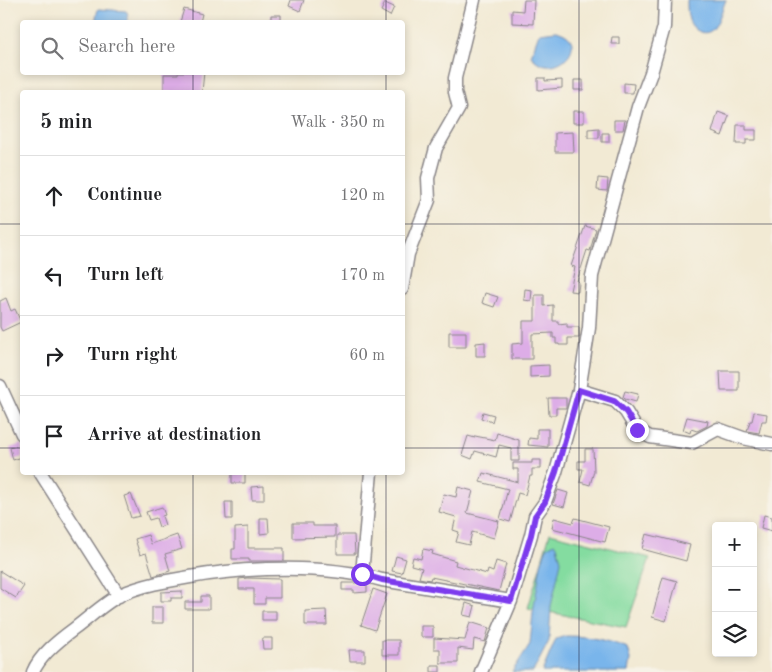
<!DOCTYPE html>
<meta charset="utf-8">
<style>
body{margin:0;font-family:"Old Standard TT",serif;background:#f2f2f2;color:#202124}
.controls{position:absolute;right:15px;bottom:15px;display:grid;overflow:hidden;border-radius:5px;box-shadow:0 2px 8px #0003}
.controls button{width:45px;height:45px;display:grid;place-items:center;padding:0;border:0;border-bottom:1px solid #e0e0e0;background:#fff;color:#202124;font:25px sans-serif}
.stop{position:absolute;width:15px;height:15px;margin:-11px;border:4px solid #7c3aed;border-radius:50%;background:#fff}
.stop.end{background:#7c3aed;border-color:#fff;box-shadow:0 1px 5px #0008}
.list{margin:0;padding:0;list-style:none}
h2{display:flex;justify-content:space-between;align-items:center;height:65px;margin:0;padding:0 20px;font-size:21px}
h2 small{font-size:16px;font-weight:400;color:#757577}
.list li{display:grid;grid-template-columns:32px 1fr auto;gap:15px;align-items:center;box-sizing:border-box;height:80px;padding:0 20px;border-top:1px solid #e0e0e0}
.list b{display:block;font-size:19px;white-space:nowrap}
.list em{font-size:16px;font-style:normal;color:#757577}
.icon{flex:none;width:28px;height:28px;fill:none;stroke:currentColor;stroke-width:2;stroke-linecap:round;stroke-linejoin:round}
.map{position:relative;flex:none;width:772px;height:672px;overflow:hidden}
.search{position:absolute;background:#fff;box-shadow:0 2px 8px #0003;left:20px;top:20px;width:385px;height:55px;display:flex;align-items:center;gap:12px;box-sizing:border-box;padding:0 18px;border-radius:5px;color:#757577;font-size:19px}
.panel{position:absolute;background:#fff;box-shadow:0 2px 8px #0003;left:20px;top:90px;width:385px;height:385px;border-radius:5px}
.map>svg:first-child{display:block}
.green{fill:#84dca0;stroke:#537f6e}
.water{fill:#79b5eb;stroke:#4e6c93}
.building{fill:#ddade7}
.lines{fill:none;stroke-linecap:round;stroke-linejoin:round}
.minor-casing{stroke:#8a8688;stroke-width:15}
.minor{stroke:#fff;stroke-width:12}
.route{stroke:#7c3aed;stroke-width:6}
.grid{fill:none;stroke:#22223b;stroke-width:1;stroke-opacity:0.55}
</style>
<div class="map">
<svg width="772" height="672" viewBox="0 0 772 672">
<rect width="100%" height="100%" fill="#f7f3e8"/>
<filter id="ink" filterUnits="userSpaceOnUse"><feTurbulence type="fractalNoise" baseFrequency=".02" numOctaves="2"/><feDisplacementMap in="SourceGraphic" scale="10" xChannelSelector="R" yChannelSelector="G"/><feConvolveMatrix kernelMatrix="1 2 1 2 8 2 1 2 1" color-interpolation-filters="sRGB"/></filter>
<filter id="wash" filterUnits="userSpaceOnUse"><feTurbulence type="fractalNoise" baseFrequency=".0096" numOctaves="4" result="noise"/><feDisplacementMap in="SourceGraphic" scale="20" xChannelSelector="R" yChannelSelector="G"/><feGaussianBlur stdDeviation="1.12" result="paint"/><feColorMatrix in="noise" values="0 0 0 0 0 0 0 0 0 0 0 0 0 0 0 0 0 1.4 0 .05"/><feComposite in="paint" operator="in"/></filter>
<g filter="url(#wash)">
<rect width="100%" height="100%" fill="#f2ead4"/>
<path class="green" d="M550,533L650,558L626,627L528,608Z"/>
<path class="water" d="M687,0H726C722,9 719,22 713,29C704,38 692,29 689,20C687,14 687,6 687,0Z
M98,9L126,11L128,14V22H95Z
M556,31C595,40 554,84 531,56L539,33Z
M555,543L557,546L561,561L551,606L549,641L533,672H512L530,644L533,612L541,564L547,547Z
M566,636C589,636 606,640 628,648L631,659L629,672H542L556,639Z"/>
<g id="blocks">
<path class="building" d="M291,0H304L300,11L289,6Z
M524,0H534L533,24L512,23V10L523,11Z
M385,3L394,7L390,16L381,11Z
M184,9L202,14L200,22H180Z
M271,15H281V22H271Z
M612,37H619V44H611Z
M178,72H204L202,92H164V74H178Z
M538,78H545V81L562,80V88L538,90Z
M574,80H583V90H574Z
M624,83L634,84L633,93H624Z
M573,111H584V123H573Z
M718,112L729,116L722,136L712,132Z
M614,120H625L623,130H614Z
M737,125H746V130H756V140H746V144H736Z
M599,128V138H588V129Z
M573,132L574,152H555V133Z
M602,133H609V142H602Z
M598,178L608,179L607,191L597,190Z
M585,226L596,229L590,251L587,250L577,281L579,282L578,292L570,291L575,267L571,266Z
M525,289L532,290L531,301L524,300Z
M485,293L498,297L494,307L482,303Z
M535,295H544V306L553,305V321H558V324L567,323V327H579V338H568V345H559V344H556V338H553V333L532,334V359H512V344L523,343V321H535Z
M6,298L11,311L15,309L21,322L2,331L0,327V301Z
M449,332H466V347H449Z
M485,342V356H476V343Z
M549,365V376L530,377V366Z
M720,371H739V391H721Z
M625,391L638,394L636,402L625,399L623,397Z
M548,398H566V408H556V415H549Z
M483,412L494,415L492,422L481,418Z
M754,412L767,414L766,421H762L759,433L747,431L750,421H752Z
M687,417L708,421L707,426L697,431L691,429L690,433L683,430Z
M537,429H548V447L528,445L529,438L537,439Z
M497,433L519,440V461H511V448L499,445L496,457L475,451L472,459L462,455L468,436L475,438V436L495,440Z
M22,444V457L13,460L10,448Z
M585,449H593L594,471L590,485L580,482L583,469H578V461H585Z
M532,460H541V469H532V476H530L525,495L518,493L510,522L500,519L508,489L480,482L483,473L518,482V469H513V463H532Z
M245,473V483H232V474Z
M264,486V500H252L251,487Z
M458,487L473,491L467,513L499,521L494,538L472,532L469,545L456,542L459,532L453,530L456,517L439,512L444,494L456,497Z
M558,490L568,493L564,507L553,504Z
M131,494L140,516L131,518L124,496Z
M225,502H232V519H226Z
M162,507L165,515L162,516L165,525L159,527L156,518L149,520L146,512Z
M764,515L772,517V531L761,528Z
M260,518H268L269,533L260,534Z
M554,518L573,523L575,518L609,527L605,542L552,528Z
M293,523H313V526H335V537L293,538Z
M248,527V548H284V561H249V559H232V549H235V528Z
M646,534L690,545L686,561L642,549Z
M148,535L151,544L177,535L182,549L165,554L170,571L153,576L146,553L140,555L135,539Z
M337,535H354L355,554H337Z
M423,549L433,551L432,554L456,561L455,565L487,574L488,570L493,572L496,561L506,564L499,591L431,577L430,580L419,578L422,568L411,565L413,557L421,559Z
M396,556L406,559L402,573L392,571Z
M0,571L24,586L16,598L0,588Z
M663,577L677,581L666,621L652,617Z
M247,578L280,579V598H265V604H254V589H239V579Z
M342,583H358L367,585V592L354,593V590H342Z
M373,589L387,594L375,630L361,625Z
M182,591V598H171V601H161V592Z
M201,596H209V609H185V602H201Z
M466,603L475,606L472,617L463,615Z
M152,607H163V623H152Z
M326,610L327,625H305V611Z
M262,611H276V620H262Z
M470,622L489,628L485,642L474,639L473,650L458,648V663H440V649H434V638L465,640Z
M421,626H433V637H421Z
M262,638H272V649H263Z
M382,640H399V655H382Z
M349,650H365V661H350Z
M431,665H440V672H431Z"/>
</g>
</g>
<g filter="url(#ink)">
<use href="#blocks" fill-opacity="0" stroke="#8a8688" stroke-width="1"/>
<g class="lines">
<defs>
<path id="minor" d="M402,289L408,254L429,200L428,178L436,148L459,108L455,92V78L474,0
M0,386L22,434
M579,390L615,401L626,412L637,430L650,437L692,443L718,429L743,438L772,444
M40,472L119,596
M362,574L371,472
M33,672C40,655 59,640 74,629C89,618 104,603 120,595C142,585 166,581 190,577C248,567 325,564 382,580L511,601
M481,672L511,601L531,535L535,516L545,502L556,472L579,390L589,328L592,276L638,107L651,73L664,27L665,0"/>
</defs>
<use href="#minor" class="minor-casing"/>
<use href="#minor" class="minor"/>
</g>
</g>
<g class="lines" filter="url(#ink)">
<path class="route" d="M362,574L382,580L511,601L531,535L535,516L545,502L556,472L579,390L614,401L626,412L637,430"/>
</g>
<path class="grid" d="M193,0V22M386,0V22M579,0V672M193,72V92M386,72V92M0,224H22M402,224H772M0,448H22M402,448H772M193,472V672M386,472V672"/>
</svg>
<div class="controls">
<button>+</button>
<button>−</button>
<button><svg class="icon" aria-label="layers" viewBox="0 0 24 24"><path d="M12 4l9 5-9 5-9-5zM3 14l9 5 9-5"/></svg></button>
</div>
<div class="stop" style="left:362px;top:574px"></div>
<div class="stop end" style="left:637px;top:430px"></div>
<div class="search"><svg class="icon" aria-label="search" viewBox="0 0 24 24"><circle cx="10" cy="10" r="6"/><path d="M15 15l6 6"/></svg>Search here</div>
<section class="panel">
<h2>5 min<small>Walk · 350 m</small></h2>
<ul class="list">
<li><svg class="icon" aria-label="ahead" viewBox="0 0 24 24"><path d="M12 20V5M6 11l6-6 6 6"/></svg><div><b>Continue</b></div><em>120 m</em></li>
<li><svg class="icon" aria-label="left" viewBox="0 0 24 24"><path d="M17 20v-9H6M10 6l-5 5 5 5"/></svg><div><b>Turn left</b></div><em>170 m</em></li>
<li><svg class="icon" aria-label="right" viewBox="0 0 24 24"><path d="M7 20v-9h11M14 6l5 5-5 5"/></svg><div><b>Turn right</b></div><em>60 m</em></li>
<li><svg class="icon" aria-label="arrive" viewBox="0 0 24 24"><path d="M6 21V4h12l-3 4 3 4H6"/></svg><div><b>Arrive at destination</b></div></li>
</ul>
</section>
</div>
